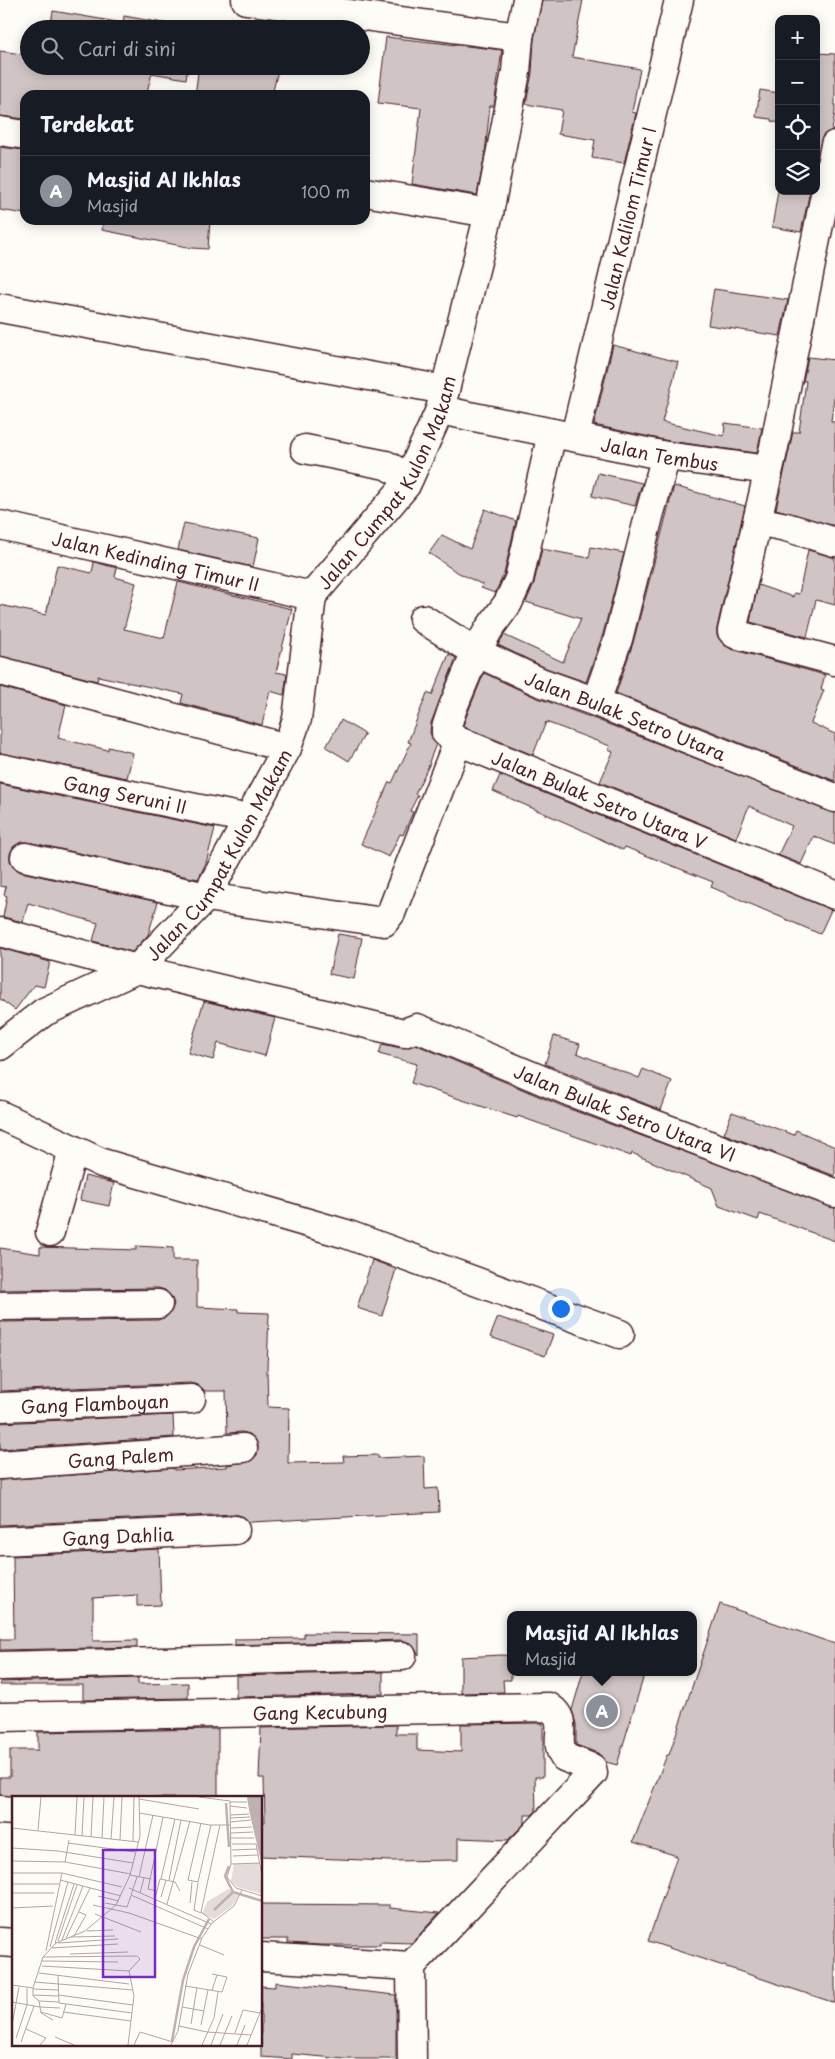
<!DOCTYPE html>
<html lang="id">
<meta charset="utf-8">
<style>
body{margin:0;font-family:"Playpen Sans",sans-serif;background:#242831;color:#f1f3f6}
.controls{position:absolute;right:15px;top:15px;display:grid;overflow:hidden;border-radius:10px;box-shadow:0 2px 12px #0003}
.controls button{width:45px;height:45px;display:grid;place-items:center;padding:0;border:0;border-bottom:1px solid #363941;background:#171b24;color:#f1f3f6;font:25px sans-serif}
.you{position:absolute;left:560px;top:1308px;width:18px;height:18px;margin:-12px;border:4px solid #fff;border-radius:50%;background:#1a73e8;box-shadow:0 0 0 8px #1a73e833}
.badge{display:grid;place-items:center;width:32px;height:32px;border-radius:50%;background:#8c9099;color:#fff;font-size:16px;font-weight:700}
.pin{position:absolute;translate:-50% -50%;border:2px solid #fff;box-shadow:0 1px 5px #0006}
.popup{position:absolute;left:507px;top:1611px;width:190px;height:65px;box-sizing:border-box;display:grid;place-content:center;border-radius:10px;background:#171b24;filter:drop-shadow(0 1px 4px #0005);font-size:16px;white-space:nowrap;color:#9ea1a6}
.popup b{font-size:19px;color:#f1f3f6}
.popup::after{content:'';position:absolute;left:50%;top:100%;margin-left:-10px;border:10px solid transparent;border-top-color:#171b24}
.list{margin:0;padding:0;list-style:none}
h2{display:flex;justify-content:space-between;align-items:center;height:65px;margin:0;padding:0 20px;font-size:21px}
h2 small{font-size:16px;font-weight:400;color:#9ea1a6}
.list li{display:grid;grid-template-columns:32px 1fr auto;gap:15px;align-items:center;box-sizing:border-box;height:70px;padding:0 20px;border-top:1px solid #363941}
.list b{display:block;font-size:19px;white-space:nowrap}
.list p{margin:0;font-size:16px;white-space:nowrap;color:#9ea1a6}
.list em{font-size:16px;font-style:normal;color:#9ea1a6}
.icon{flex:none;width:28px;height:28px;fill:none;stroke:currentColor;stroke-width:2;stroke-linecap:round;stroke-linejoin:round}
.map{position:relative;flex:none;width:835px;height:2059px;overflow:hidden}
.search{position:absolute;background:#171b24;box-shadow:0 2px 12px #0003;left:20px;top:20px;width:350px;height:55px;display:flex;align-items:center;gap:12px;box-sizing:border-box;padding:0 18px;border-radius:28px;color:#9ea1a6;font-size:19px}
.panel{position:absolute;background:#171b24;box-shadow:0 2px 12px #0003;left:20px;top:90px;width:350px;height:135px;border-radius:15px}
.map>svg:first-child{display:block}
.building{fill:#d0c5c4;stroke:#4a1f2b}
.lines{fill:none;stroke-linecap:round;stroke-linejoin:round}
.minor-casing{stroke:#4a1f2b;stroke-width:31}
.minor{stroke:#fdfcf7;stroke-width:28}
.labels{text-anchor:middle;dominant-baseline:central;stroke-width:4;stroke-linejoin:round;paint-order:stroke}
.street-label{font-size:18px;fill:#4a1f2b;stroke:#fdfcf7}
.inset-river{fill:none;stroke:#c0b1b1;stroke-width:2.5}
.inset-road{fill:none;stroke:#b5a4a5;stroke-width:1}
.view{fill:#7b2cbf;fill-opacity:0.15;stroke:#7b2cbf;stroke-width:2.5}
.inset-edge{fill:none;stroke:#4a1f2b;stroke-width:2.5}
</style>
<div class="map">
<svg width="835" height="2059" viewBox="0 0 835 2059">
<rect width="100%" height="100%" fill="#fdfcf7"/>
<filter id="ink" filterUnits="userSpaceOnUse"><feTurbulence type="fractalNoise" baseFrequency=".02" numOctaves="2"/><feDisplacementMap in="SourceGraphic" scale="10" xChannelSelector="R" yChannelSelector="G"/><feConvolveMatrix kernelMatrix="1 2 1 2 8 2 1 2 1" color-interpolation-filters="sRGB"/></filter>
<g filter="url(#ink)">
<path class="building" d="M542,0H583L572,57L640,69L632,112L636,113L624,163L592,158L595,140L558,134L562,110L526,104L532,73L534,39Z
M53,11L123,23L124,16L197,29H50Z
M386,37L502,50L494,106H490L485,153L477,195L412,184L421,108L378,103Z
M0,51L29,55V66H188L186,79L152,73L146,95H25V119L0,116Z
M816,53L835,54V112L832,130L823,135L816,159Z
M199,66H279L272,95H195Z
M760,90L779,93V123L771,121V119L756,117Z
M0,147L25,150V214L0,210Z
M779,185V191H810L801,232L772,227Z
M103,220H210L208,249L192,248L102,230Z
M714,289L788,300L780,336L708,325Z
M613,345L678,362L662,422L724,436L725,423L762,428L757,453L669,441L594,425Z
M808,357L835,360V390L831,421L835,422V526L776,509L793,432H799L806,381H803Z
M598,473L642,483L635,506L592,496Z
M674,486L745,506L717,628V636L724,645L731,649L825,675L821,689L824,690L811,723L835,734V781L616,693L633,643Z
M485,509L516,521L504,574L495,593L481,588L483,585L455,571L429,553L442,535L470,549Z
M184,523L259,538L253,567L178,550Z
M591,547L624,553L603,634L586,682L546,668L498,645L504,635L563,662L581,619L526,602L534,583L542,549L589,558Z
M808,550L835,558V605L816,600L807,637L750,622L758,585L793,597L794,593L799,594Z
M94,562L117,568L115,577L136,583L124,629L164,638L178,582L292,609L276,672L287,674L284,695L270,691L262,725L181,703L183,694L98,676L97,681L0,656V605L46,615L57,565L92,573Z
M449,654L456,658L431,723L430,733L436,744L429,762L430,763L415,794L418,795L410,811L413,812L403,835L400,834L389,857L361,844L389,782L392,783L411,743L408,742L427,693L432,695Z
M484,673L535,697L590,717L835,813V845L814,836L801,864L778,855L792,826L753,808L749,806L736,838L600,782L613,752L608,750L610,746L546,722L533,755L465,727L463,726L468,712Z
M0,687L66,705L58,738L108,750V747L133,753L127,778L0,753Z
M341,720L365,734L349,761L326,747Z
M500,775L829,909L831,910L820,934L711,887L713,882L625,847L623,850L578,828L493,791Z
M0,784L215,828L206,863L198,879L28,842H21L13,847L10,854V861L14,868L21,872L158,902L148,935L132,952L93,941L98,923L28,903L23,922L3,917L7,896L4,895L6,887L0,886Z
M338,934L362,938L354,979L329,974Z
M0,948L50,962L44,987L34,985L15,1010L0,999Z
M204,1001L275,1018L265,1056L218,1043L213,1060L188,1053Z
M554,1036L580,1044L577,1053L639,1078L643,1069L672,1081L661,1110L545,1064Z
M382,1044L401,1048L417,1045L567,1108L835,1208V1241L760,1214L758,1220L719,1206L712,1188L632,1153L631,1156L518,1116L517,1118L411,1083L417,1064L379,1054Z
M732,1112L794,1135L796,1130L835,1147V1176L724,1134Z
M85,1176L114,1183L109,1206L80,1200Z
M136,1246L173,1248V1260H197V1307L238,1309V1312L269,1313L267,1369L268,1407L289,1408L288,1463L344,1462L343,1456L378,1455V1458L424,1456L425,1489L438,1488L439,1512L252,1522H248L242,1516L234,1514L0,1525V1480L174,1468V1470L227,1467V1465L251,1461L257,1455L258,1446L256,1440L250,1434L242,1432L227,1433L226,1391H205L199,1385L190,1383L0,1391V1322L158,1320L166,1317L171,1312L174,1304L171,1296L165,1290L158,1288L0,1290V1248L40,1254V1247L136,1250Z
M372,1260L396,1269L382,1316L357,1308Z
M498,1317L553,1335L545,1356L490,1337Z
M173,1415L174,1437L0,1449V1423Z
M159,1549L161,1605L137,1606V1595L93,1598V1641L137,1640V1647L0,1650V1639H14L13,1556Z
M720,1604L835,1644V2003L648,1941L677,1856L633,1842L667,1755H669Z
M304,1633L419,1634V1655L410,1643L402,1640L235,1645V1639L304,1638Z
M502,1655L511,1656V1680H503L504,1692L461,1693V1657Z
M383,1672V1694L236,1697V1676Z
M583,1672H645L617,1765L606,1762L598,1753L576,1745V1724L572,1710Z
M138,1678V1684L188,1683V1698L83,1700V1685H0V1682Z
M543,1723V1777H535L536,1811L532,1815H525V1823L508,1840L458,1838V1860L390,1861L261,1856V1822H265L264,1778H259L261,1728L396,1725V1734H417V1750L461,1752V1724Z
M218,1729V1798H22L0,1795V1777H10V1750H38V1732Z
M261,1904L390,1905V1908L439,1913L412,1943L380,1942V1945H320L288,1943V1939H261Z
M275,1982L396,1995V2059H345L292,2054V2059L261,2057V1986L275,1987Z"/>
<g class="lines">
<defs>
<g id="minor">
<path d="M246,0L519,37"/>
<path d="M0,131L25,135"/>
<path d="M835,145L774,447L732,631L735,634L835,661"/>
<path d="M365,192L489,213"/>
<path d="M0,308L445,390"/>
<path id="s1" d="M440,410L666,456L768,470"/>
<path id="s2" d="M552,433L519,579L508,603L489,629L476,652L453,707L446,728V733L458,741L835,895"/>
<path id="s3" d="M575,436L679,0"/>
<path d="M305,449L386,465L409,478"/>
<path d="M757,521L786,527L835,542"/>
<path id="s4" d="M0,525L312,596"/>
<path id="s5" d="M423,619L476,652L540,682L596,702L835,798"/>
<path d="M0,671L287,748"/>
<path d="M596,702L618,639L649,516L666,456"/>
<path id="s6" d="M0,768L249,819"/>
<path d="M25,857L206,897L384,922L391,913L458,741"/>
<path id="s7" d="M0,932L137,969L404,1033L417,1028L573,1093L835,1193"/>
<path id="s8" d="M0,1046L44,1012L137,969L206,897L287,748L297,719L312,596L406,485L440,410L489,213L516,72L519,37L527,0"/>
<path d="M0,1115L102,1163L346,1234L620,1334"/>
<path d="M50,1232L73,1150"/>
<path d="M0,1306L158,1304"/>
<path id="s9" d="M0,1407L191,1399"/>
<path id="s10" d="M0,1465L243,1448"/>
<path id="s11" d="M0,1541L235,1530"/>
<path d="M0,1666L402,1656"/>
<path id="s12" d="M0,1717L549,1707C571,1721 552,1739 564,1757L592,1768L593,1773L411,1966L412,2059"/>
<path d="M0,1810L14,1811"/>
<path d="M0,1942L14,1943"/>
<path d="M261,1957L411,1966"/>
</g>
</defs>
<use href="#minor" class="minor-casing"/>
<use href="#minor" class="minor"/>
</g>
</g>
<g class="labels">
<g class="street-label">
<text stroke="none"><textPath href="#s3" startOffset="224">Jalan Kalilom Timur I</textPath></text>
<text stroke="none"><textPath href="#s1" startOffset="224">Jalan Tembus</textPath></text>
<text stroke="none"><textPath href="#s8" startOffset="720">Jalan Cumpat Kulon Makam</textPath></text>
<text stroke="none"><textPath href="#s4" startOffset="160">Jalan Kedinding Timur II</textPath></text>
<text stroke="none"><textPath href="#s5" startOffset="225">Jalan Bulak Setro Utara</textPath></text>
<text stroke="none"><textPath href="#s6" startOffset="128">Gang Seruni II</textPath></text>
<text stroke="none"><textPath href="#s2" startOffset="489">Jalan Bulak Setro Utara V</textPath></text>
<text stroke="none"><textPath href="#s8" startOffset="300">Jalan Cumpat Kulon Makam</textPath></text>
<text stroke="none"><textPath href="#s7" startOffset="655">Jalan Bulak Setro Utara VI</textPath></text>
<text stroke="none"><textPath href="#s9" startOffset="95">Gang Flamboyan</textPath></text>
<text stroke="none"><textPath href="#s10" startOffset="121">Gang Palem</textPath></text>
<text stroke="none"><textPath href="#s11" startOffset="118">Gang Dahlia</textPath></text>
<text stroke="none"><textPath href="#s12" startOffset="320">Gang Kecubung</textPath></text>
</g>
</g>
<g transform="translate(12 1796)">
<rect width="250" height="250" fill="#fdfcf7"/>
<path d="M247,67L250,98L225,91L219,85L222,68ZM216,93L227,99L220,110L202,123L190,118L195,106Z" fill="#e3dcda"/>
<path d="M235,1H250V70L237,14Z" fill="#c0b1b1"/>
<path class="inset-river" d="M214,7L217,51M217,70L213,80L221,96L250,105M202,114L221,96M160,245L171,184L182,151L197,123"/>
<path class="inset-road" d="M187,1L218,5L219,68L215,81L224,92L250,100M127,3L187,13M218,6H235M218,10L235,12M127,17L198,29H218M219,19L237,18M218,22L238,21M218,26L239,24M189,27L176,84L186,86L199,29M0,32L126,46M219,32L240,31M26,34L29,1M219,37L241,36M63,39L65,1M70,40L72,1M79,41L81,1M90,42L92,1M218,42H242M99,43L102,1M108,44L110,1M121,45L122,1M56,47L123,56M220,48H244L250,80M0,52L46,55L121,67M220,54L245,53M221,60L246,59M0,65L53,66L119,78M53,66L57,44M219,68L248,67M0,77H50L110,91M118,79L139,83M125,81L119,99L196,133M127,81L141,19M149,83L163,23M48,84L109,100M157,84L169,24M186,87L182,114L189,117M0,88H47M117,92L199,128M145,95L136,93L151,21M0,97H42M128,97L132,82M144,99L148,83L163,86L168,95M86,100L107,105M149,101L154,84M93,107L115,111L119,100M178,107L180,86M155,108L178,25M81,109L117,117L190,143M0,112L41,110M83,118L129,136M202,126L189,116L208,29M75,135L101,134M62,140L74,119L67,116M59,141L103,140M54,142L78,92M50,144L71,90M46,145L65,89M43,147L62,88M46,147L106,143M188,149L212,159M38,151L56,86M40,152L106,148M34,155L50,77M58,158L116,156M31,161L125,160L128,163L117,175L122,200L116,249M30,165L106,166M30,170L117,175M27,177L117,188M46,179L47,207L120,217M22,186L121,194M0,189L21,192M173,190L210,196L215,181L200,178M21,193L46,194M200,194L205,179M21,199L46,200M46,199L121,209M27,205L47,206M0,206L28,211M28,211L48,212M170,211L192,215M29,216L50,222L54,208M51,216L119,225M41,224L29,217L27,205L21,200V192L31,161L44,147L73,135L104,109L118,79L128,40L127,1M179,228L185,191M0,229L7,191M189,229L196,194M167,230L195,236L239,239M14,233L34,242L28,249M223,237L231,214L248,217M43,241L62,249M4,242L15,209V192M9,246L22,210M122,249L128,236L161,246M159,249L166,235L176,178L190,142L200,127L222,110L230,94M190,249L202,222L206,196M199,249L211,218M208,249L220,220M225,249L233,229M235,249L250,212"/>
<path class="view" d="M91,54H143V181H91Z"/>
<rect width="250" height="250" class="inset-edge"/>
</g>
</svg>
<div class="controls">
<button>+</button>
<button>−</button>
<button><svg class="icon" aria-label="locate" viewBox="0 0 24 24"><circle cx="12" cy="12" r="6"/><path d="M12 2v4M12 18v4M2 12h4M18 12h4"/></svg></button>
<button><svg class="icon" aria-label="layers" viewBox="0 0 24 24"><path d="M12 4l9 5-9 5-9-5zM3 14l9 5 9-5"/></svg></button>
</div>
<div class="you"></div>
<div class="pin badge" style="left:602px;top:1711px">A</div>
<div class="popup"><b>Masjid Al Ikhlas</b>Masjid</div>
<div class="search"><svg class="icon" aria-label="search" viewBox="0 0 24 24"><circle cx="10" cy="10" r="6"/><path d="M15 15l6 6"/></svg>Cari di sini</div>
<section class="panel">
<h2>Terdekat<small></small></h2>
<ul class="list">
<li><span class="badge">A</span><div><b>Masjid Al Ikhlas</b><p>Masjid</p></div><em>100 m</em></li>
</ul>
</section>
</div>
